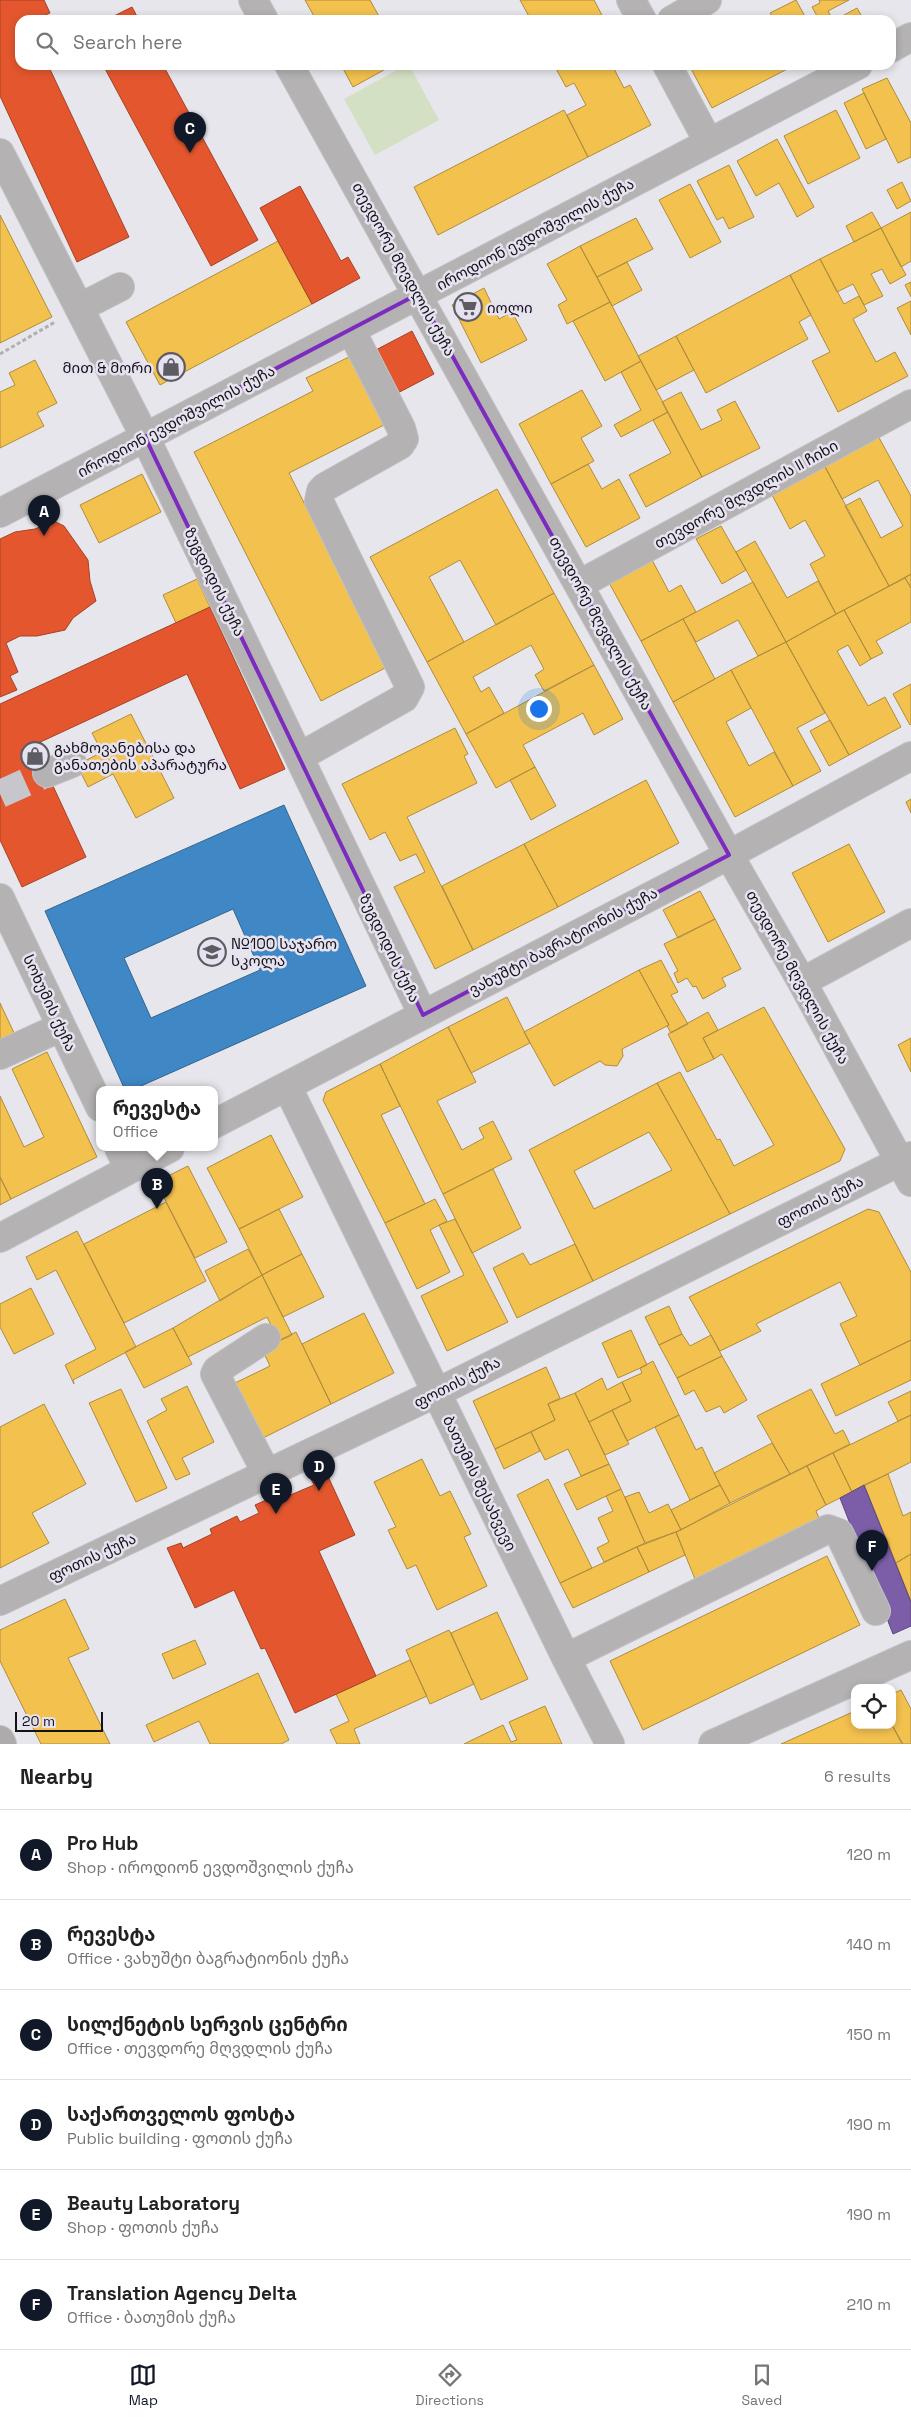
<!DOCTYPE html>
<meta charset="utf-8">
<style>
body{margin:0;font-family:"Space Grotesk","Noto Sans Georgian",sans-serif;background:#f6f6f6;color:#222}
.controls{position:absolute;right:15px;bottom:15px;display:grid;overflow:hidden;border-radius:10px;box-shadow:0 2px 8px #0003}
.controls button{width:45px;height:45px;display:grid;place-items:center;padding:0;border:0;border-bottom:1px solid #e0e0e0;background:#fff;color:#222;font:25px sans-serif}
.scale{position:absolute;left:15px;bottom:12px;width:88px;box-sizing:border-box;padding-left:5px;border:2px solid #131217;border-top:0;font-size:14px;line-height:18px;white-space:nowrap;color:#131217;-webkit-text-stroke:4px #e6e2f0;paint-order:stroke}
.you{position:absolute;left:538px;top:708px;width:18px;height:18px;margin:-12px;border:4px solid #fff;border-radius:50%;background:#1a73e8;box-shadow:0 0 0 8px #1a73e833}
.badge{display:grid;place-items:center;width:32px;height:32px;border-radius:50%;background:#111827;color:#fff;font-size:16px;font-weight:700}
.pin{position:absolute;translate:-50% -41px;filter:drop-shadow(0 1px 2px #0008)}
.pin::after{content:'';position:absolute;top:26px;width:18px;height:15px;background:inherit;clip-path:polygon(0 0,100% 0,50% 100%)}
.popup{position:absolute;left:96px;top:1086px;width:122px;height:65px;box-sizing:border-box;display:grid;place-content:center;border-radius:10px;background:#fff;filter:drop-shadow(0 1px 4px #0005);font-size:16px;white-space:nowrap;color:#767676}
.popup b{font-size:19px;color:#222}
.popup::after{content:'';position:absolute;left:50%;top:100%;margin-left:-10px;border:10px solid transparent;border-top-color:#fff}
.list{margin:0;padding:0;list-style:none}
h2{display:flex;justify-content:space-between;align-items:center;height:65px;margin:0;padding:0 20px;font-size:21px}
h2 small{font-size:16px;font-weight:400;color:#767676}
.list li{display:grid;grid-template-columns:32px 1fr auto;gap:15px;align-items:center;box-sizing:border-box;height:90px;padding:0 20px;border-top:1px solid #e0e0e0}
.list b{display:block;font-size:19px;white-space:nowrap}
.list p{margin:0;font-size:16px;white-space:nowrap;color:#767676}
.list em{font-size:16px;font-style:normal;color:#767676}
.icon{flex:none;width:28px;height:28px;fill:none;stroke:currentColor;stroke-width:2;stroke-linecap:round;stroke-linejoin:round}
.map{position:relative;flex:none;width:911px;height:1744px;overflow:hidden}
.search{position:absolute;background:#fff;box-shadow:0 2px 8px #0003;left:15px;right:15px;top:15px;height:55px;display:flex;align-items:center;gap:12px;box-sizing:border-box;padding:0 18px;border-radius:15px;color:#767676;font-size:19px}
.sheet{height:605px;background:#fff}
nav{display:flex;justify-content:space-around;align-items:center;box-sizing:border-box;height:70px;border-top:1px solid #e0e0e0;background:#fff;font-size:14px;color:#767676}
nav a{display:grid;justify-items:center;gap:2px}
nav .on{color:#111827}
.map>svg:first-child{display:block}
.green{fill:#d4e0c3}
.homes{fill:#f2c14e;stroke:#af8c3e;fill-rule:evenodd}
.shops{fill:#e4572e;stroke:#a54227}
.offices{fill:#7b5ea7;stroke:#5c477c}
.schools{fill:#3f88c5;stroke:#326591;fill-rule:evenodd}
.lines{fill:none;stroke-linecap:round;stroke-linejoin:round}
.minor-tunnel{stroke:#c7c6cc;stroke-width:28;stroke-dasharray:28 14;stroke-linecap:butt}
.minor-casing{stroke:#c2c1c5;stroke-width:30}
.major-casing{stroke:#c2c1c5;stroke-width:30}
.path{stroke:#b1afb0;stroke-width:3;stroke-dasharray:4 2.5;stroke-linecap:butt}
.minor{stroke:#b4b2b2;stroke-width:28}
.major{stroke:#aeabac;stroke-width:28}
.marked{fill:none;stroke:#7b2cbf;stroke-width:4;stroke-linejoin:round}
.labels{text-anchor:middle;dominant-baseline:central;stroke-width:5;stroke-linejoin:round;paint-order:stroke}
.street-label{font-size:15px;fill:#131217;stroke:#e6e2f0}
.poi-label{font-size:15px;fill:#131217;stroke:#e6e2f0;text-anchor:start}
</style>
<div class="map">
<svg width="911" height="1744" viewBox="0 0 911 1744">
<rect width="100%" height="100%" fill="#e7e6ec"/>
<path class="green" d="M406,65H409L439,120L375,155L344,99Z"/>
<path class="homes" d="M305,0H370L381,20H316Z
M520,0H594L604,19L531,20Z
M796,0L807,20H774L770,13Z
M819,0H849L828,11L833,20H814L817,16L812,7L820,3Z
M857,8L864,20H835Z
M341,65H393L353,87Z
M554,65H612L624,88L630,85L651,125L588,157L567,115L586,105L574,83L566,87Z
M689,65H795L712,108Z
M887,78L911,123V157L898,163L862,89Z
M864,93L886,139L866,149L844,103Z
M564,110L588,157L438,235L414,187Z
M836,110L860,158L808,184L784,136Z
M777,139L814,207L797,217L779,183L756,196L737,161Z
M729,165L754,217L729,229L723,217L717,220L697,181Z
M902,182L911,201L897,209L887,190Z
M690,184L721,242L690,258L659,200Z
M872,212L881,228L854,242L846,226Z
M911,212V261L901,267L881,228Z
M0,215L52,317L0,343Z
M636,218L653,249L597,277L580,246Z
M881,228L906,275L890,284L882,269L871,274L883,296L864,305L853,284L837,292L820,259Z
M278,241L312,304L160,385L126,322Z
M580,246L610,302L567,324L558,305L567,300L547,264Z
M820,259L844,304L859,296L867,311L853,319L876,362L895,352L908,376L838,412L812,361L830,352L790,275Z
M627,262L642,290L612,306L597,277Z
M790,275L811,315L799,322L808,339L706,393L676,336Z
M911,282V297L905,285Z
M484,288L499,319L512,312L527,340L481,363L452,305Z
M911,301V335L897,308Z
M610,302L641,361L605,381L573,321Z
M676,336L694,370L656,390L638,356Z
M351,356L386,424L289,473L387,667L321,701L194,452L313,391L306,378Z
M35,360L57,403L37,413L44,426L0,448V392L15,385L9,373Z
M641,361L668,412L621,437L614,425L641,410L621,372Z
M582,390L602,426L581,438L594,461L551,484L519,424Z
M681,392L701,430L722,420L717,410L735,401L760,448L702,477L662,402Z
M668,412L702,477L646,507L629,475L671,453L653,420Z
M877,434L911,496V574L889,586L845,506L860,498L881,538L903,526L878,480L842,499L823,463Z
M823,463L889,586L836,614L810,564L825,556L805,520L790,529L770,491Z
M588,464L602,489L619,479L640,518L586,547L551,484Z
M142,474L161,512L99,543L80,505Z
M497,489L554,593L496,625L460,560L429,577L464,642L427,662L370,557Z
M721,526L746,570L722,584L696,539Z
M755,541L787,598L818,581L836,614L786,642L736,552Z
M650,556L669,592L681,585L696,612L641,641L607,579Z
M911,574V588L905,578Z
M905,578L911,588V622L876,641L883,653L871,659L844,610Z
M197,579L210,607L176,623L163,595Z
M753,582L786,642L758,656L738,620L696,642L683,619Z
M554,593L594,665L544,691L535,675L544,669L531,645L473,677L481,692L489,687L504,713L466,734L427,662Z
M844,610L871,659L860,666L848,645L837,651L868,706L885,697L901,727L849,755L786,642Z
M683,619L715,679L673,702L641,641Z
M786,642L825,713L797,728L821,771L793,786L731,670Z
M594,665L623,719L594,735L583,713L523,745L535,767L496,788L466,734Z
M731,670L751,708L726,722L749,766L774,752L793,786L735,817L673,702Z
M911,684V724L910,725L893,694Z
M131,714L174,798L136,818L113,774L88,787L77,765L102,752L92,733Z
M830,720L849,755L829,766L810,731Z
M455,728L468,754L464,756L477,783L407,817L473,950L435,969L394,887L425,872L416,854L400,861L385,832L370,840L342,784Z
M535,767L556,806L531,820L510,780Z
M646,780L679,843L558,907L524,844Z
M911,799V813L906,802Z
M524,844L558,907L473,950L442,886Z
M849,844L885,912L828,942L792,873Z
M700,891L715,919L678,938L663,910Z
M715,919L741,969L722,978L726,986L703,999L696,986L693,987L687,978L678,983L674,973L678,971L664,944Z
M661,960L678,992L671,995L688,1024L671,1033L667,1026L669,1025L639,970Z
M639,970L669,1025L622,1049L623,1056L617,1066L605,1065L600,1061L554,1086L524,1032Z
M507,997L530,1043L471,1073L448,1027Z
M0,1003L16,1037L0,1045Z
M764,1007L845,1149L840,1161L730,1214L657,1083L680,1072L717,1140L720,1139L734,1166L774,1145L722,1054L714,1059L703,1038Z
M708,1012L718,1030L703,1038L714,1059L687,1072L668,1034Z
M448,1027L476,1082L437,1101L462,1150L484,1138L479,1128L493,1121L512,1159L443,1194L380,1064Z
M911,1038V1072L898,1045Z
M47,1052L97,1157L11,1199L0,1177V1096L24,1147L44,1137L12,1069Z
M380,1064L400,1106L381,1115L425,1204L385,1223L323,1100L326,1092Z
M657,1083L730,1214L593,1281L529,1150ZM649,1132L672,1170L594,1209L574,1171Z
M271,1135L303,1197L239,1229L207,1168Z
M188,1166L227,1242L195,1258L156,1182Z
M493,1169L521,1228L472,1253L443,1194Z
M0,1177L11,1199L0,1205Z
M435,1199L447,1221L430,1230L450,1272L417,1289L385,1223Z
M166,1202L206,1281L124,1323L84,1244Z
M279,1209L302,1254L262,1275L239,1229Z
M868,1209L879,1212L911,1272V1340L860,1365L840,1324L857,1316L840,1282L756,1324L761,1331L720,1351L689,1297Z
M455,1219L508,1322L447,1351L421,1296L464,1275L439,1225Z
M77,1231L136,1347L73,1380L74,1384L65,1365L96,1349L56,1270L37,1280L26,1257Z
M575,1244L593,1281L517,1318L493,1268L523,1253L530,1265Z
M248,1249L262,1275L220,1301L205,1271Z
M302,1254L324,1297L283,1317L262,1275Z
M262,1275L292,1335L279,1341L267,1317L188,1357L173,1328Z
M31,1288L54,1334L14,1354L0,1327V1304Z
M669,1306L682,1334L659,1345L645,1317Z
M364,1313L394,1373L331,1404L302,1344Z
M173,1328L192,1364L144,1388L125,1352Z
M631,1330L647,1365L618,1378L602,1343Z
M296,1332L331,1404L263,1438L235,1383L270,1366L262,1349Z
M682,1334L690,1346L711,1335L722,1356L677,1378L659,1345Z
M911,1340V1380L836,1416L821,1384Z
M722,1356L747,1400L724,1413L720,1406L706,1412L694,1390L685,1395L677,1378Z
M653,1361L679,1415L627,1441L612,1410L631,1401L622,1382L642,1373L640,1368Z
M546,1367L560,1398L548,1404L555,1420L495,1449L473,1401Z
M602,1378L607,1390L622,1382L631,1401L589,1422L575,1393Z
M187,1386L214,1442L182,1458L190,1474L176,1480L147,1421L167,1410L161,1399Z
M121,1389L167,1488L136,1502L89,1403Z
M811,1389L835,1434L843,1430L850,1444L790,1474L757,1416Z
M911,1391V1415L898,1421L888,1402Z
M575,1393L609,1464L581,1476L568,1449L545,1460L531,1432L555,1420L548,1404Z
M44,1404L86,1484L32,1513L49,1543L0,1568V1427Z
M612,1410L629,1444L605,1455L589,1422Z
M679,1415L696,1450L702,1447L720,1485L690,1500L655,1427Z
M911,1415V1462L852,1492L833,1453Z
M531,1432L540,1451L504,1469L495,1449Z
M772,1443L790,1474L730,1503L714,1473Z
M833,1453L852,1492L826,1505L807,1466Z
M422,1459L440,1496L450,1491L471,1534L464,1537L487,1586L437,1610L416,1565L407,1569L388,1530L396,1527L374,1482Z
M609,1464L621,1489L577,1510L564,1484Z
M807,1466L826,1505L816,1511L819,1518L695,1579L676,1532Z
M888,1474L903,1516L911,1512V1554L896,1563L864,1485Z
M548,1479L592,1568L560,1583L517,1495Z
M720,1485L730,1503L681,1530L671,1510Z
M621,1489L645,1543L604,1562L597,1548L609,1542L598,1518L613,1511L606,1496Z
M639,1492L649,1513L668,1504L681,1530L645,1543L625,1497Z
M676,1532L685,1555L649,1572L637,1547Z
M637,1547L649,1572L573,1608L560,1583Z
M911,1554V1602L896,1563Z
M827,1556L860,1625L643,1730L610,1661Z
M65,1599L89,1649L68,1658L110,1744H41L0,1661V1630Z
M497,1612L528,1679L481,1700L451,1633Z
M449,1630L474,1684L430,1704L406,1650Z
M195,1640L206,1664L173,1679L162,1654Z
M410,1660L427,1696L354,1729L360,1744H337L330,1730L349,1721L336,1694Z
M258,1673L289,1740L281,1744H210L199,1721L154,1742L146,1725Z
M901,1690L911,1709V1744H903L892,1725V1694Z
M545,1706L562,1744H464L503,1725L511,1742L517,1740L509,1722Z
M855,1711V1725H892L902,1744H781Z"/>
<path class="shops" d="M0,0H44L50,13L34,20H20V65H48L129,237L77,262L0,96Z
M132,7L139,20H106Z
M103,65H163L258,240L211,266Z
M300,186L341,261L348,257L360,278L312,304L260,208Z
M412,331L434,374L392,396L370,353Z
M54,521L64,526L88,560L90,581L96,601L73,618L65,630L37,636H20L6,643L18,672L10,676L17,690L0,697V539L15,532L35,529Z
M210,607L285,769L240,789L187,674L34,745L86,857L22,887L0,840V704Z
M326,1472L355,1535L319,1551L376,1676L295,1713L265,1648L261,1649L234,1590L195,1608L167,1548L181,1543L183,1548L212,1534L210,1529L237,1516L240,1522L259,1513L255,1505L286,1491L288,1496L314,1485L311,1479Z"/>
<path class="offices" d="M864,1485L911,1602V1626L893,1634L840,1498Z"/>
<path class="schools" d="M284,805L366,986L132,1090H125L45,911ZM233,909L260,970L151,1018L124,958Z"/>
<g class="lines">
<path class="minor-tunnel" d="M0,794L47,773"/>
<defs>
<path id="minor" d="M253,0L264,20
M631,0L642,20
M672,20L707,0
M891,48L911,37
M289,65L729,855L802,982L911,1182
M667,65L709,143
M0,153L145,437L423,1015
M79,308L120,287
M0,513L858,65
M580,584L911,404
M299,757L404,698L410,687L319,501L321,491L325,487L400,445L404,439L401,428L351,330
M47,773L72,763
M0,898L100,1107
M802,982L911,923
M0,1055L61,1027
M287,1086L566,1658L610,1744
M214,1124L697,872L911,756
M119,1148L129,1169
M0,1238L170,1148
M266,1338L217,1370L215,1374L267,1474
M0,1601L436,1393L911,1156
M566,1658L828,1529L839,1533L876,1611
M713,1744L911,1655"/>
<path id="major" d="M0,1740L2,1744"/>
</defs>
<use href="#minor" class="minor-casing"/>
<use href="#major" class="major-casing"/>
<path class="path" d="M0,354L55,322"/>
<use href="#minor" class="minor"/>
<use href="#major" class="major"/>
</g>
<path class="marked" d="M418,294L729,855L423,1015L145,437Z"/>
<defs>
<symbol id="supermarket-ring" viewBox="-11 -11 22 22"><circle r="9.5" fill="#e6e2f0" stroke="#5d5c62" stroke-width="1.5"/><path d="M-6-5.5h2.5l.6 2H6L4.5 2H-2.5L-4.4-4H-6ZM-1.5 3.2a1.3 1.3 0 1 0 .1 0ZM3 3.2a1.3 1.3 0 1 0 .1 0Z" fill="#5d5c62"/></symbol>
<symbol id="shop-ring" viewBox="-11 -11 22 22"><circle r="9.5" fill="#e6e2f0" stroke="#5d5c62" stroke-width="1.5"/><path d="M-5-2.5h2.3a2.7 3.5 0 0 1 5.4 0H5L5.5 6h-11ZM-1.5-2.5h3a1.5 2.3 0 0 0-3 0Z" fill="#5d5c62"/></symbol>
<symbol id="school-ring" viewBox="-11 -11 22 22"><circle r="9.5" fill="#e6e2f0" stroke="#5d5c62" stroke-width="1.5"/><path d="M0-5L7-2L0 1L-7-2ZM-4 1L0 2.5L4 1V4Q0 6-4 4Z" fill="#5d5c62"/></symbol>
</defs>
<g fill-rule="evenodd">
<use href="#supermarket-ring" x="452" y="291" width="32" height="32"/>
<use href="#shop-ring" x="155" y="351" width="32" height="32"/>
<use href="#shop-ring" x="19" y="740" width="32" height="32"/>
<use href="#school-ring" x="196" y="936" width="32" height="32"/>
</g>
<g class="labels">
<g class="street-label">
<text transform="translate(535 234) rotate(-28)">იროდიონ ევდოშვილის ქუჩა</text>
<text transform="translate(404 269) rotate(61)">თევდორე მღვდლის ქუჩა</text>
<text transform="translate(176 421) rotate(-28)">იროდიონ ევდოშვილის ქუჩა</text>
<text transform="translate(746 494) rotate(-29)">თევდორე მღვდლის II ჩიხი</text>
<text transform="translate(215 582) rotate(64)">ზუგდიდის ქუჩა</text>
<text transform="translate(601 623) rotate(61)">თევდორე მღვდლის ქუჩა</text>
<text transform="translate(563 941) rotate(-28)">ვახუშტი ბაგრატიონის ქუჩა</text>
<text transform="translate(390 948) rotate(64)">ზუგდიდის ქუჩა</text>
<text transform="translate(798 977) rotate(61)">თევდორე მღვდლის ქუჩა</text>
<text transform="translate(50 1003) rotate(65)">სოხუმის ქუჩა</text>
<text transform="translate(820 1201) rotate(-27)">ფოთის ქუჩა</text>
<text transform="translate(457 1382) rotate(-27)">ფოთის ქუჩა</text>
<text transform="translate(480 1483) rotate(64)">ბათუმის შესახვევი</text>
<text transform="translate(92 1557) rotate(-25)">ფოთის ქუჩა</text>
</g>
<g class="poi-label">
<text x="487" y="307">იოლი</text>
<text x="152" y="367" text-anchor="end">მით &amp; მორი</text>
<text x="54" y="747">გახმოვანებისა და<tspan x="54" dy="17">განათების აპარატურა</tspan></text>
<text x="231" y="943">№100 საჯარო<tspan x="231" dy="17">სკოლა</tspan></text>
</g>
</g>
</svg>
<div class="controls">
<button><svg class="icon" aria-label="locate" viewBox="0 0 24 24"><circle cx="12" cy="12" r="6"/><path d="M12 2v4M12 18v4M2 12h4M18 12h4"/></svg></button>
</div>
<div class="scale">20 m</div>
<div class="you"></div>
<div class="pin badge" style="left:44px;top:536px">A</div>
<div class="pin badge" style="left:157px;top:1209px">B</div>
<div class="popup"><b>რევესტა</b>Office</div>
<div class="pin badge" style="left:190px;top:153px">C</div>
<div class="pin badge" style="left:319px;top:1491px">D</div>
<div class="pin badge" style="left:276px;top:1514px">E</div>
<div class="pin badge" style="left:872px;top:1571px">F</div>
<div class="search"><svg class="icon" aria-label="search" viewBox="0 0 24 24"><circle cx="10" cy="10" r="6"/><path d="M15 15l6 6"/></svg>Search here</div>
</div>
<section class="sheet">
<h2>Nearby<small>6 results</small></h2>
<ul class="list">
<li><span class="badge">A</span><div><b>Pro Hub</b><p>Shop · იროდიონ ევდოშვილის ქუჩა</p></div><em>120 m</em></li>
<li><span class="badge">B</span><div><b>რევესტა</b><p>Office · ვახუშტი ბაგრატიონის ქუჩა</p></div><em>140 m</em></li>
<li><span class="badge">C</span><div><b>სილქნეტის სერვის ცენტრი</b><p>Office · თევდორე მღვდლის ქუჩა</p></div><em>150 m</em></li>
<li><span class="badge">D</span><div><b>საქართველოს ფოსტა</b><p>Public building · ფოთის ქუჩა</p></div><em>190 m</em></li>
<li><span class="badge">E</span><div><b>Beauty Laboratory</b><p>Shop · ფოთის ქუჩა</p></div><em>190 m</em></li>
<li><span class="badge">F</span><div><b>Translation Agency Delta</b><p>Office · ბათუმის ქუჩა</p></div><em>210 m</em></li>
</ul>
</section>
<nav>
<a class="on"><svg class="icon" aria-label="map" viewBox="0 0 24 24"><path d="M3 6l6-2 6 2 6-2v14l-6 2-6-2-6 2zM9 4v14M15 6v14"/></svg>Map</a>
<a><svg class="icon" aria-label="directions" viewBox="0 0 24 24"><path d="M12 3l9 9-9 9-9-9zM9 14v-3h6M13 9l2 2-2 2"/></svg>Directions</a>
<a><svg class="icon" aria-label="saved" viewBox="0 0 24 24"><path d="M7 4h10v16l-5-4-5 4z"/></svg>Saved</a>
</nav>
